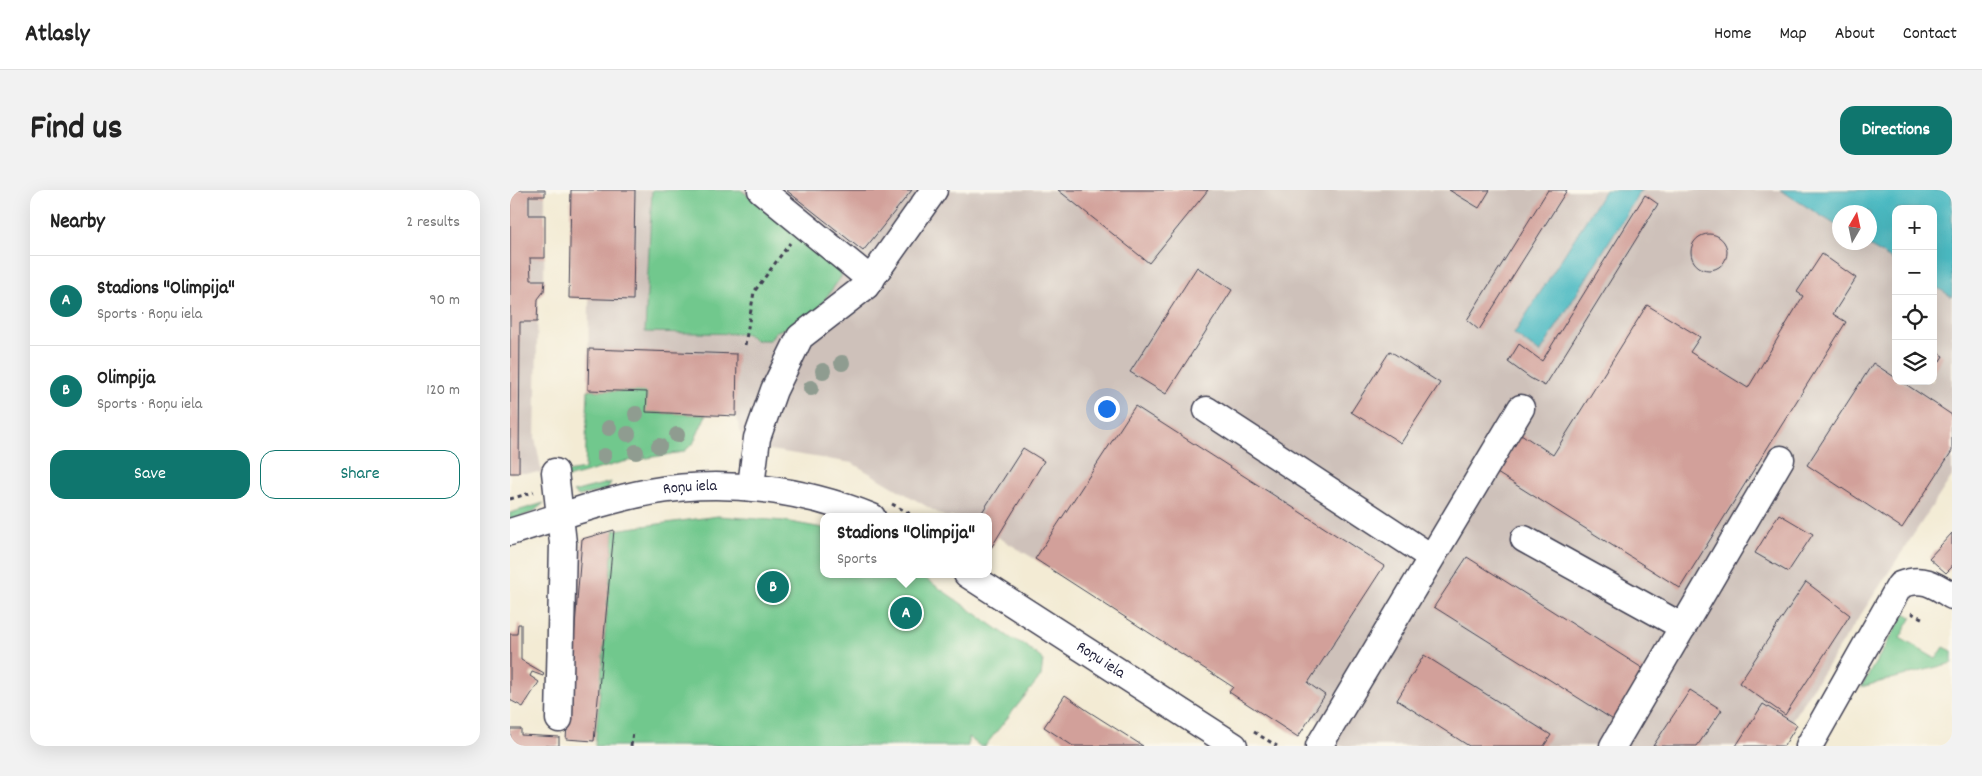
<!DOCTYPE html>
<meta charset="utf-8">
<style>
body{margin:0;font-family:Dekko,sans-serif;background:#f2f2f2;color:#222}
.controls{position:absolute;right:15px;top:15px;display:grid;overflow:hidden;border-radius:10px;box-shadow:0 5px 20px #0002}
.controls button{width:45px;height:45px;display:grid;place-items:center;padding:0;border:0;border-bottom:1px solid #e0e0e0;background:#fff;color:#222;font:25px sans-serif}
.compass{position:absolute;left:1322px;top:15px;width:45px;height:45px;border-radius:50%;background:#fff;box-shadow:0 5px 20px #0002;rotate:9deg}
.you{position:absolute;left:596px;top:218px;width:18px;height:18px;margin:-12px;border:4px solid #fff;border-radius:50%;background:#1a73e8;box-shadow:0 0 0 8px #1a73e833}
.badge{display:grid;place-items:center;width:32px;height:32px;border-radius:50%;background:#0f766e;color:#fff;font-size:16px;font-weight:700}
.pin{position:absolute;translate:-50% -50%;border:2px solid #fff;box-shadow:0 1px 5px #0006}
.popup{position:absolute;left:310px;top:323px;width:172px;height:65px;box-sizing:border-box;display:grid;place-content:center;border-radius:10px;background:#fff;filter:drop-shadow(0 1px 4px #0005);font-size:16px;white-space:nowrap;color:#767676}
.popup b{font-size:19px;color:#222}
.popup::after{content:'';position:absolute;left:50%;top:100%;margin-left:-10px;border:10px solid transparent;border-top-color:#fff}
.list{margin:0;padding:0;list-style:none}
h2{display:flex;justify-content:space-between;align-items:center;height:65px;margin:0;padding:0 20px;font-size:21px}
h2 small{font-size:16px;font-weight:400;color:#767676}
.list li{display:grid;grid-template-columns:32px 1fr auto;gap:15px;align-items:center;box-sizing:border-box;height:90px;padding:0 20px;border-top:1px solid #e0e0e0}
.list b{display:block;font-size:19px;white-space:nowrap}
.list p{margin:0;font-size:16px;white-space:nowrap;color:#767676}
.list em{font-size:16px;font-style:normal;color:#767676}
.actions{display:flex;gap:10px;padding:15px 20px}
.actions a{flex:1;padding:11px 0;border:1px solid #0f766e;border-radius:15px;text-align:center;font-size:18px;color:#0f766e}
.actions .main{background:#0f766e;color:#fff}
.icon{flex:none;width:28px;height:28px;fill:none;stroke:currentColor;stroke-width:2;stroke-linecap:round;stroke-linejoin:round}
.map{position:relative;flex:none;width:1442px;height:556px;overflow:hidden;border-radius:15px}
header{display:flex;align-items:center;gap:30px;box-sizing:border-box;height:70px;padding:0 25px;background:#fff;border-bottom:1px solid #e0e0e0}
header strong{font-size:24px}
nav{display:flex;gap:28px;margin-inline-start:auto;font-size:18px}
.intro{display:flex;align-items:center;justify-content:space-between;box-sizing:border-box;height:120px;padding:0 30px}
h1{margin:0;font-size:35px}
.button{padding:12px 22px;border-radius:15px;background:#0f766e;color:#fff;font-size:18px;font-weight:700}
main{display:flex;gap:30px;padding:0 30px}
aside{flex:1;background:#fff;border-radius:15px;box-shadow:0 5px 20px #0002}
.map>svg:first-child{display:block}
.industrial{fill:#cec1ba}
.green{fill:#71c88d;stroke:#4a7564}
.water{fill:#4bbac2;stroke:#366e7e}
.building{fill:#d2a09a}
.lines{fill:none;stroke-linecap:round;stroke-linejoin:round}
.minor-casing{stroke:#414052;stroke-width:29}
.path{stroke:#414052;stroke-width:3;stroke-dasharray:4 4;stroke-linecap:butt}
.minor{stroke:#fff;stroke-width:26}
.tree{fill:#8f9c90}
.labels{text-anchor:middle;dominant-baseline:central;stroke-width:4;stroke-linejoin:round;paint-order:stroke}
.street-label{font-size:16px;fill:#22223b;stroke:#fbf7ec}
</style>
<header>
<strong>Atlasly</strong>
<nav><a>Home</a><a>Map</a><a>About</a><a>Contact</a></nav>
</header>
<div class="intro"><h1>Find us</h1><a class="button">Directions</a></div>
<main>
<aside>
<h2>Nearby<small>2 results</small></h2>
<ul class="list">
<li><span class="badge">A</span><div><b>Stadions &quot;Olimpija&quot;</b><p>Sports · Roņu iela</p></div><em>90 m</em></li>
<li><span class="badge">B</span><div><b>Olimpija</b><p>Sports · Roņu iela</p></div><em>120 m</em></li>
</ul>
<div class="actions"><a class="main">Save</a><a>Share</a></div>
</aside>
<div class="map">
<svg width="1442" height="556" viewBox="0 0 1442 556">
<rect width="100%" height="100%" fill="#fbf7ec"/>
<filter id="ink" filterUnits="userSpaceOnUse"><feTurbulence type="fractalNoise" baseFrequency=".02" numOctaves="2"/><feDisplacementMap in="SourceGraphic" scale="10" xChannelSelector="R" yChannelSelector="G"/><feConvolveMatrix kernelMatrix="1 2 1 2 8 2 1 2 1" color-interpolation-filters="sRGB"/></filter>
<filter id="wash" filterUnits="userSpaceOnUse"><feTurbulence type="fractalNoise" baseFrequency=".0096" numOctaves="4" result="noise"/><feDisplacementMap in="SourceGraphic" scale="20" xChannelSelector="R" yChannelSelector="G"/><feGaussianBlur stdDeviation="1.12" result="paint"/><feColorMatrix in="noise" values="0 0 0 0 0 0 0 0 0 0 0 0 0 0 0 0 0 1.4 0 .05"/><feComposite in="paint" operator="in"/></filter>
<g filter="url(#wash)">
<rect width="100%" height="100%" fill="#f3ebd4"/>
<path class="industrial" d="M0,0H35L34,101L28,109L25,248L32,283H0Z
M61,0H1095L1005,144L1030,163L1131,0H1272L1329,36L1330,52L1356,53L1386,71V191H1423V95L1442,106V286L1281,531L1287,535L1274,556H809L821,536L801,526L788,547L719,502L723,497L525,369L488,347L481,358L479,356L478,327H435L342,273L254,259L247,248L232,247L226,226L136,222V202L78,200L79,109L59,108Z"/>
<path class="green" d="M142,0H231L331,79V87L302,127L265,142L260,150H245L237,144L135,142Z
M78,200L137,202V222L196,225L183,254L173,262L113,272L57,288V282L75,279Z
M101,292L97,300L69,306L63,302Z
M34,313L23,322L0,331V323Z
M208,326L274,331L313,338L314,384H409L502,449L514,454L533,470L531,486L475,556H470L458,547V556H85L104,340Z
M1395,423L1402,427L1390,448L1426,469L1434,457L1442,461V473L1351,497Z"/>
<path class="water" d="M1095,0H1131L1030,163L1004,144Z
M1270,0H1442V107L1423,95V19H1386V72L1354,53L1360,52V22H1330L1329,37Z"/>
<g id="blocks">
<path class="building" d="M0,0H35V6H19V25H35V68H20L21,90H35L34,101L28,109L27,132H10L9,283H0Z
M61,0H125L123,110L59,108Z
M276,0H402L353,61Z
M548,0H698L639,73Z
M939,0H980L969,18Z
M1038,0H1057L969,140L957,130Z
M1135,5L1148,14L1035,196L1020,188L998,172L1009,154L1032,171Z
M1181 62a18 18 0 1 1 36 0a18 18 0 1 1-36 0Z
M1312,64L1346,88L1323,124L1336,132L1170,398L987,283L1011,244L1043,265L1137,115L1190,147L1180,162L1238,198L1293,106L1287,102Z
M687,77L722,100L656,204L620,182Z
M79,159L227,164L226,226L136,222L137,202L78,200Z
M1423,160L1433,166L1423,182Z
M880,161L930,193L891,253L841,222Z
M1363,173L1386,188V191H1391L1442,225V261L1392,338L1297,275Z
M625,216L874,376L798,493L815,505L788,547L719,502L723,497L525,369Z
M513,258L534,271L481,358L478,356V327H469Z
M1269,324L1303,344L1278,382L1245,363Z
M104,340L84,551L56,549L72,349Z
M1442,343V377L1436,383L1419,368Z
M957,367L1137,481L1105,531L924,417Z
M1296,392L1340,425L1275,525L1229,493Z
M8,434H11V470L34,483L33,486L22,482L20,486L29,492L13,517L0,510V444H7Z
M914,465L1041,545L1034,556H959L887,510Z
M1180,500L1212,520L1187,556H1143Z
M555,505L578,521L633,556H563L534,537Z
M1253,514L1287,535L1274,556H1226Z
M0,539H11V545L49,547V556H0Z"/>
</g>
</g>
<g filter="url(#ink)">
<use href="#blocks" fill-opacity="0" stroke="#414052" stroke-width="1"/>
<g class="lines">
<defs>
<g id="minor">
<path d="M251,0L361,90"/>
<path d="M697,220L921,367"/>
<path d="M45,282L53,353L49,529"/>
<path d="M241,296L247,248L264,200L290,147L356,96L424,0"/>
<path id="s1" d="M0,342C46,328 92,311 139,302C214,288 292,299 362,327"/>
<path d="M1014,349L1173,437"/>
<path id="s2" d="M457,384L724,556"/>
<path d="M809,556L1011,218"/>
<path d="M1103,556L1271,269"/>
<path d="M1299,556L1390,395C1412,386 1424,394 1442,406"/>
</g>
</defs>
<use href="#minor" class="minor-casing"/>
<path class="path" d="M235,155L244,102L280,53
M0,309L24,302
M382,314L406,327
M1401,423L1414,429
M744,542L767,556
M121,556L123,542"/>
<use href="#minor" class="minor"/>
</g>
<g class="tree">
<circle cx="332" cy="173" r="8"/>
<circle cx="313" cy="181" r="8"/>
<circle cx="301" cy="198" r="8"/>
<circle cx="126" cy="224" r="8"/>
<circle cx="99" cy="238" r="8"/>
<circle cx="118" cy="244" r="8"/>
<circle cx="167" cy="245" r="8"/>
<circle cx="149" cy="256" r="8"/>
<circle cx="126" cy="262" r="8"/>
<circle cx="94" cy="266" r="8"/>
</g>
</g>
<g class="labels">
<g class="street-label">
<text stroke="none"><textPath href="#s1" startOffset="186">Roņu iela</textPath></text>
<text stroke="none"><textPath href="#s2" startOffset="159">Roņu iela</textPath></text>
</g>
</g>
</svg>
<div class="controls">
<button>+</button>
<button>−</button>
<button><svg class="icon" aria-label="locate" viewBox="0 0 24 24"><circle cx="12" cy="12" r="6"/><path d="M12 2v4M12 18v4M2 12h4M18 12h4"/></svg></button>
<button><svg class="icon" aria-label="layers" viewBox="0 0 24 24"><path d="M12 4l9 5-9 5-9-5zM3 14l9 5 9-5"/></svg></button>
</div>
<svg class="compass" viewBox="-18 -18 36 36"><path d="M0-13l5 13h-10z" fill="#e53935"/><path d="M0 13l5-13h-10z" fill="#767676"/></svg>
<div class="you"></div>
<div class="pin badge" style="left:396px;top:423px">A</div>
<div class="popup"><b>Stadions &quot;Olimpija&quot;</b>Sports</div>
<div class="pin badge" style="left:263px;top:397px">B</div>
</div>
</main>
